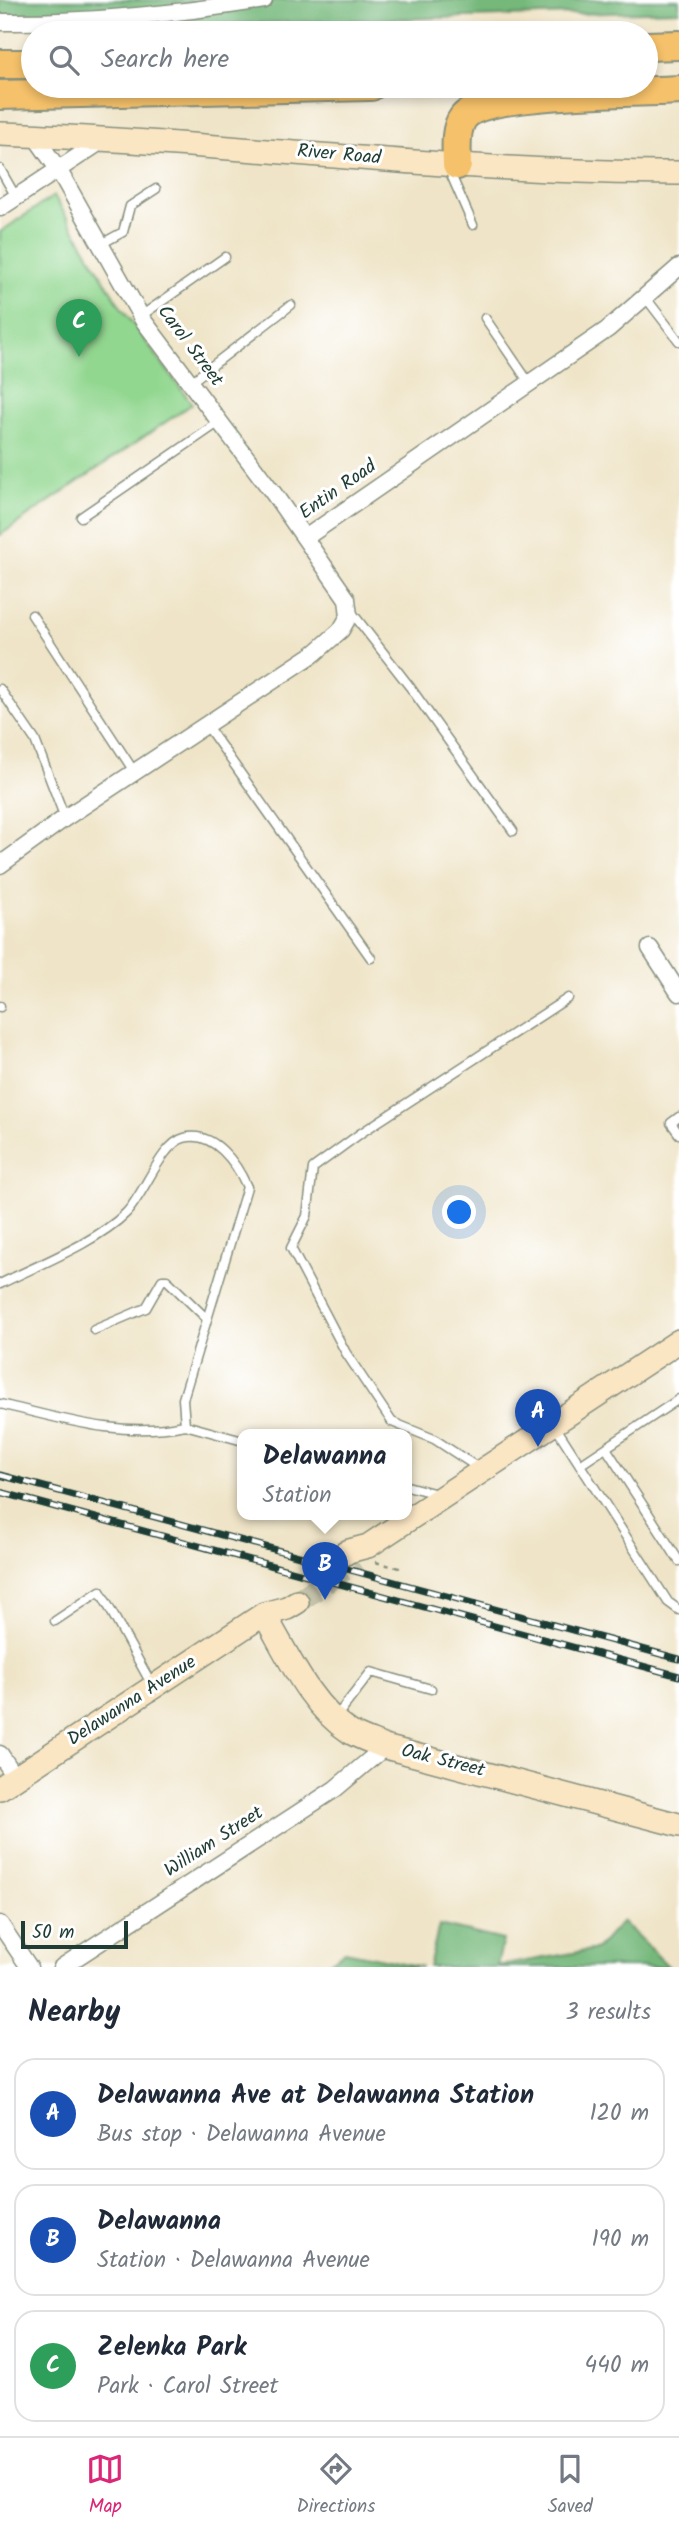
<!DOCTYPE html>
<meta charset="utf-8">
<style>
body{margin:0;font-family:Kalam,sans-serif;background:#f2f2f3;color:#1f2937}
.scale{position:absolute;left:21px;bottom:18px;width:107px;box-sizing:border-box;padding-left:7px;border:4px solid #1f3d34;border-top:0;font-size:19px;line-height:24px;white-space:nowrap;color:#1f3d34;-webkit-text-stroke:5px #fff;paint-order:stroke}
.you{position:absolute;left:460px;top:1213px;width:24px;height:24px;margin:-18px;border:5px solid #fff;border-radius:50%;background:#1a73e8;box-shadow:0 0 0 10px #1a73e833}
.badge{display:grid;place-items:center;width:46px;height:46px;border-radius:50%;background:#db2777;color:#fff;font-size:23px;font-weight:700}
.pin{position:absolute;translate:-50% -58px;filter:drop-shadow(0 2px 4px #0008)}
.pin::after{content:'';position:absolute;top:37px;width:24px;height:21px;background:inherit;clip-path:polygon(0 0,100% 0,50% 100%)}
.popup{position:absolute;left:237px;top:1429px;width:175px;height:91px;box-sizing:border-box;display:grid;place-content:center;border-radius:14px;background:#fff;filter:drop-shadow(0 2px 5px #0005);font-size:23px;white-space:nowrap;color:#747a83}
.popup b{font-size:26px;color:#1f2937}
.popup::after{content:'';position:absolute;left:50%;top:100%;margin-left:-14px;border:14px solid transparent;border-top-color:#fff}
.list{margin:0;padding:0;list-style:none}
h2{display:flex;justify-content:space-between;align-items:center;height:91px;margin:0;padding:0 28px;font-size:30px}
h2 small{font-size:23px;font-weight:400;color:#747a83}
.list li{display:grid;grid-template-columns:46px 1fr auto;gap:21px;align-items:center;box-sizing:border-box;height:112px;margin:0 14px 14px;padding:0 14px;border:2px solid #e0e1e3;border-radius:21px}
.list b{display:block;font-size:26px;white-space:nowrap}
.list p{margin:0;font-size:23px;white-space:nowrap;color:#747a83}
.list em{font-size:23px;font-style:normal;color:#747a83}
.icon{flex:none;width:38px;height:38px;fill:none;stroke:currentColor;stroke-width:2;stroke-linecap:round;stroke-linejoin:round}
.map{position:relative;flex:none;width:679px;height:1967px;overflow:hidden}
.search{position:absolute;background:#fff;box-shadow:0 4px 10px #0003;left:21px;right:21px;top:21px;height:77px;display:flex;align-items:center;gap:18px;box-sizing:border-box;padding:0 24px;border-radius:38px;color:#747a83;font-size:26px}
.sheet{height:469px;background:#fff}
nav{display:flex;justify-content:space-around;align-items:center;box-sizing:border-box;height:98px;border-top:2px solid #e0e1e3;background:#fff;font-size:19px;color:#747a83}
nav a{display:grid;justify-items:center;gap:4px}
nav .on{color:#db2777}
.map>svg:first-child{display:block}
.green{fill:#92d790;stroke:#588a62;stroke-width:2}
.forest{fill:#75b87a;stroke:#4a7a57;stroke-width:2}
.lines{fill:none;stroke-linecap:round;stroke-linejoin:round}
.secondary-tunnel{stroke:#c5c3aa;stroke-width:23;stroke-dasharray:23 11;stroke-linecap:butt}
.lane-casing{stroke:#87907e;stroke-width:11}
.street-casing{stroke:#87907e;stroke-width:19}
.secondary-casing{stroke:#87907e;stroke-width:26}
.highway-casing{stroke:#87907e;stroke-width:32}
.path{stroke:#87907e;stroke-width:2.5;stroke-dasharray:5 5;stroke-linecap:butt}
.lane{stroke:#fff;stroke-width:8}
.street{stroke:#fff;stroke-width:16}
.secondary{stroke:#fbe6c4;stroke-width:23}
.highway{stroke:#f5c16b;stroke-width:28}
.rail-casing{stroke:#1f3d34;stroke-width:7}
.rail{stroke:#fff;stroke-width:4.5;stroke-dasharray:13;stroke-linecap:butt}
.labels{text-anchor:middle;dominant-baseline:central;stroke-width:6;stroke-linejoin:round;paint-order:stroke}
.street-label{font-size:19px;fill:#1f3d34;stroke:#fff}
</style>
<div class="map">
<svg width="679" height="1967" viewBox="0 0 679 1967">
<rect width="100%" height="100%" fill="#fff"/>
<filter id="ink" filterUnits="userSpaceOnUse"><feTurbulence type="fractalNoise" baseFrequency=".0143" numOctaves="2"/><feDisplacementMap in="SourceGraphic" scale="14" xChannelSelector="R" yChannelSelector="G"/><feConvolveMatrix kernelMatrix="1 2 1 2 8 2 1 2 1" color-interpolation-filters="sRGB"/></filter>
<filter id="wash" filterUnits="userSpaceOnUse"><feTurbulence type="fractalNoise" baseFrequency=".00686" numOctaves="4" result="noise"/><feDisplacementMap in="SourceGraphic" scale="28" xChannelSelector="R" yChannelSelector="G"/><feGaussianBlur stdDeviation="1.57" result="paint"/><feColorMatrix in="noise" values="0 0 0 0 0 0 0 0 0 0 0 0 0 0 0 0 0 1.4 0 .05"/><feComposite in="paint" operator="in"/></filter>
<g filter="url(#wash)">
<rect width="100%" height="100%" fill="#efe4c7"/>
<path class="green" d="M54,196L122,309L192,404L0,535V232Z"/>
<path class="forest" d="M0,0H679V11L161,26L0,25Z
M622,1921L669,1967H429L439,1925L503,1940L497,1966L597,1949Z
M345,1951L422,1967H323Z"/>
</g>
<g filter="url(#ink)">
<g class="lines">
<path class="secondary-tunnel" d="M297,1602L357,1561"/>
<defs>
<path id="lane" d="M0,169L16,197
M449,170L473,225
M101,244L123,232L130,206L156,189
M646,298L679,341
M141,316L225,257
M485,318L530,384
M191,382L291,305
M81,517L221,421
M350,610L410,687L513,831
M32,615L135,773
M0,689L35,740L65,818
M207,726L371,958
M0,1006V1007
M679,1117L671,1123L679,1134
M0,1284C38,1265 97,1242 126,1213C144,1195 161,1144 184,1138C214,1130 237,1164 247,1187L183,1399L185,1425L243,1441
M94,1330L146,1308L162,1280H167L207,1319
M0,1404C64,1419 119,1438 185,1425
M555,1426L668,1602L679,1610
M606,1448L679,1561
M580,1465L679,1399
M480,1469L434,1439L392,1422L346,1353L291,1248L307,1216L313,1168L361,1133L568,998
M407,1486L437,1494
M55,1621L100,1591L152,1685
M336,1717L371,1672L431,1689"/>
<path id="street" d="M0,22C89,23 176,14 264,0
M0,208L106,138
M305,538L608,329L679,267
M0,865L65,818L315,653L341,630L349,616L347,599L274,494L143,320L58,169L34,135
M650,948L679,993
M0,1754L16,1778
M0,1924L29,1967
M62,1967L335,1789L385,1747"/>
<path id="secondary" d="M0,134C226,142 452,173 679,173
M339,1557L349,1551L368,1546L679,1341
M264,1614C288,1655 309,1705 350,1732C360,1738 373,1742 385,1747L679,1825
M0,1788L264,1614L287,1608L297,1602"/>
<path id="highway" d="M646,46L679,45
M0,64H33
M0,95L371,86
M457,165C457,151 454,130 463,118C484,90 640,93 679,90"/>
</defs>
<use href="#lane" class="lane-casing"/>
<use href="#street" class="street-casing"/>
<use href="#secondary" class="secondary-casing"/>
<use href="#highway" class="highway-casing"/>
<path class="path" d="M375,1562L399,1568L398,1571"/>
<use href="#lane" class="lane"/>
<use href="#street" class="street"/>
<use href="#secondary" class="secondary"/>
<use href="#highway" class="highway"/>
<defs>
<path id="rail" d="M0,1475L679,1659
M0,1492L679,1676"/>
</defs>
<use href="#rail" class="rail-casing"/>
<use href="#rail" class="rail"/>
</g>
</g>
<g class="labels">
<g class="street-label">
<text transform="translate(339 155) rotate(5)">River Road</text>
<text transform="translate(190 346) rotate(53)">Carol Street</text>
<text transform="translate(338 490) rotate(-35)">Entin Road</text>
<text transform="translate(132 1701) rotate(-33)">Delawanna Avenue</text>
<text transform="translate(443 1761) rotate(14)">Oak Street</text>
<text transform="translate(214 1842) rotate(-33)">William Street</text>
</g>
</g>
</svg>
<div class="scale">50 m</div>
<div class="you"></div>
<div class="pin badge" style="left:538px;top:1447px;background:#1a4fb4">A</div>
<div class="pin badge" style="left:325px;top:1600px;background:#1a4fb4">B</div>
<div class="popup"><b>Delawanna</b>Station</div>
<div class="pin badge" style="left:79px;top:357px;background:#2e9e5b">C</div>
<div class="search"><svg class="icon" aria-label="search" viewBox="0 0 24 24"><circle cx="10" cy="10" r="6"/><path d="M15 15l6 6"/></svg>Search here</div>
</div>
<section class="sheet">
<h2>Nearby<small>3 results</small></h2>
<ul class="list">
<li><span class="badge" style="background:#1a4fb4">A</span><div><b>Delawanna Ave at Delawanna Station</b><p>Bus stop · Delawanna Avenue</p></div><em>120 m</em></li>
<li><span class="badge" style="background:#1a4fb4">B</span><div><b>Delawanna</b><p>Station · Delawanna Avenue</p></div><em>190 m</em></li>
<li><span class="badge" style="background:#2e9e5b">C</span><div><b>Zelenka Park</b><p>Park · Carol Street</p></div><em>440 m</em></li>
</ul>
</section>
<nav>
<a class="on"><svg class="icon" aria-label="map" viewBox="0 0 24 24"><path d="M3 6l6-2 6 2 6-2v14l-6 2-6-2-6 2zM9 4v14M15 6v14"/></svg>Map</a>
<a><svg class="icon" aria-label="directions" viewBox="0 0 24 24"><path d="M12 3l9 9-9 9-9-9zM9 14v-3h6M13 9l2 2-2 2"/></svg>Directions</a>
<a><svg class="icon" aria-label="saved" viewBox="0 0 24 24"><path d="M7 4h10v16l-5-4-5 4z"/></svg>Saved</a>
</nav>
